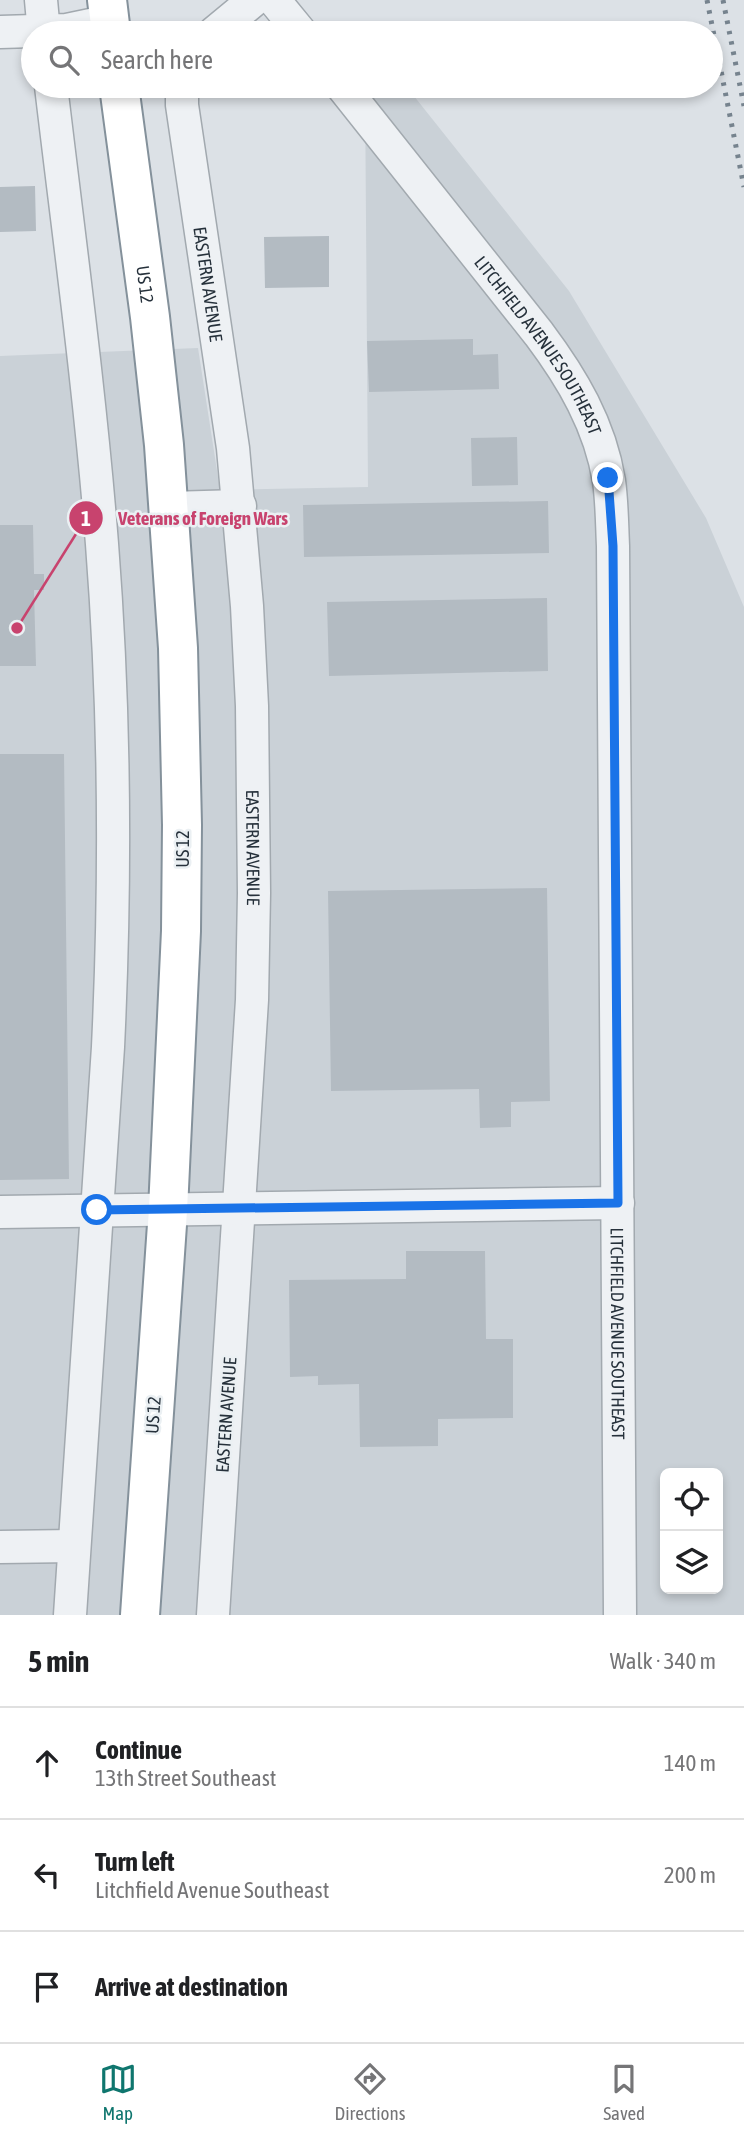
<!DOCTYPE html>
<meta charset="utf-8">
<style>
body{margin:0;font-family:"Asap Condensed",sans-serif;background:#f6f6f6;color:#202124}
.controls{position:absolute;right:21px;bottom:21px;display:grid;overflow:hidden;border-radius:10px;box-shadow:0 4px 10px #0003}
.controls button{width:63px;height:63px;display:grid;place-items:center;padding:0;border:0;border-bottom:2px solid #e0e0e0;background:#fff;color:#202124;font:35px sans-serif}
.stop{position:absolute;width:21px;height:21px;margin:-16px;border:5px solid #1a73e8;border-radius:50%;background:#fff}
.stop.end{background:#1a73e8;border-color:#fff;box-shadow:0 2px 7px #0008}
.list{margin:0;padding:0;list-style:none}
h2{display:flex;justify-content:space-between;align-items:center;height:91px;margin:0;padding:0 28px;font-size:30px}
h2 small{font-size:23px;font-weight:400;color:#757577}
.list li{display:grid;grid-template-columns:46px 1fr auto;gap:21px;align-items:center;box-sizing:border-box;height:112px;padding:0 28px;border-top:2px solid #e0e0e0}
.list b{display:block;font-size:26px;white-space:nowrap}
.list p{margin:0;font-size:23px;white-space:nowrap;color:#757577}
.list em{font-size:23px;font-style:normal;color:#757577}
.icon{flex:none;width:38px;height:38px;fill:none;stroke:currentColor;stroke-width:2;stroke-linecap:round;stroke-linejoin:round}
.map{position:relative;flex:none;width:744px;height:1615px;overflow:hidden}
.search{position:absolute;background:#fff;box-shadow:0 4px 10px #0003;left:21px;right:21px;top:21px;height:77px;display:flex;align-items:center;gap:18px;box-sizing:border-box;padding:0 24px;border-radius:38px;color:#757577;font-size:26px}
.sheet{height:427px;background:#fff}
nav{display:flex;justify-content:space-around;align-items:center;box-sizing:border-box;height:98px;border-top:2px solid #e0e0e0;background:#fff;font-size:19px;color:#757577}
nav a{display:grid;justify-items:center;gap:4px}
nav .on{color:#0f766e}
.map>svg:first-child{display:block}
.built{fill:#cad1d7;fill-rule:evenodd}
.building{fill:#b3bbc2}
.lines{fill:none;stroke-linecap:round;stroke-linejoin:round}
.minor-casing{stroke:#a2a9af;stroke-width:35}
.highway-casing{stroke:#84919b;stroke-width:42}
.minor{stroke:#eef1f4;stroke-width:32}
.highway{stroke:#fff;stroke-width:38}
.rail{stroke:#76838e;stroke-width:5;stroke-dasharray:3.5 7;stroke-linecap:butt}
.route{stroke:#1a73e8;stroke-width:9}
.labels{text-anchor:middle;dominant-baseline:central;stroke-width:5;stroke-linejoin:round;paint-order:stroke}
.street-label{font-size:18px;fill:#26313b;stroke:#ebf0f3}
.leader{fill:none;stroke:#c8436e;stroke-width:2.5}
.callout-dot{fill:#c8436e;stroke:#ebf0f3;stroke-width:2.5}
.mark-label{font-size:21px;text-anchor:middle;font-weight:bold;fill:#fff}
.callout-label{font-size:19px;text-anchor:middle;font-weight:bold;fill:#c8436e;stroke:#ebf0f3;stroke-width:5;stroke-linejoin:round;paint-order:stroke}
</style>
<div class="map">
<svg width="744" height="1615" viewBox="0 0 744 1615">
<rect width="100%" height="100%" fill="#dce1e6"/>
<path class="built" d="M365,86H406L569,291L706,518L744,607V1615H0V356L198,348L220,490L368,487ZM665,1473H718V1589H665Z"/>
<path class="building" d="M35,186L36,231L0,232V187Z
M329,236V287L265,288L264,237Z
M473,339V355L498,354L499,389L369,392L367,341Z
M517,437L518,485L472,486L471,438Z
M548,501L549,553L304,557L303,505Z
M0,525H33L34,574H44V590H34L36,666H0Z
M547,598L548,671L329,676L327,602Z
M0,754H64L69,1179L0,1180Z
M547,888L550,1101L511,1102V1127L480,1128L479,1089L331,1091L328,891Z
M406,1251H485L486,1339H513V1418L438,1419V1446L360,1447L359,1384L318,1385V1376L290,1377L289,1280L406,1279Z"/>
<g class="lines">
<defs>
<g id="minor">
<path d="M41,0L44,33"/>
<path d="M274,0L301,33"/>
<path d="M0,32L67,30L110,21"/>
<path d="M214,33L254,0"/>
<path d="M51,86C69,238 90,391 102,544C115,711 116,879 108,1047L70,1615"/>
<path id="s1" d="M182,86V105L233,448L247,606L252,706L254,893L252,1000L213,1615"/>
<path id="s2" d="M342,86L539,334C572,378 600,425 609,481C612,502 612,525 613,546L620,1615"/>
<path d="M169,508L240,506"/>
<path d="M0,1212L618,1203"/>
<path d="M0,1547L74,1546"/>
</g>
<g id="highway">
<path d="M107,0L111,33"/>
<path id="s3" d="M119,86L150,317L164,445L178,648L182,825L181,931L168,1210L140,1615"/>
</g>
</defs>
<use href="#minor" class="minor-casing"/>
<use href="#highway" class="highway-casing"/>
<use href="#minor" class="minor"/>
<use href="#highway" class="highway"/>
<path class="rail" d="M707,0L744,187
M723,0L744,106"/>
</g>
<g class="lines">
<path class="route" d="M97,1210L618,1203L613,546L608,478"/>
</g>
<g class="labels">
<g class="street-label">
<text stroke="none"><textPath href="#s3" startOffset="200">US 12</textPath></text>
<text stroke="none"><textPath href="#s1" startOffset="200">EASTERN AVENUE</textPath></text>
<text stroke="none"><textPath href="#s2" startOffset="326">LITCHFIELD AVENUE SOUTHEAST</textPath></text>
<text transform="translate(182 849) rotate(-90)">US 12</text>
<text stroke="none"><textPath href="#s1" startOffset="766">EASTERN AVENUE</textPath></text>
<text stroke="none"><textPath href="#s2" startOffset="1334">LITCHFIELD AVENUE SOUTHEAST</textPath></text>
<text transform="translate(153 1415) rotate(-86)">US 12</text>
<text transform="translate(226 1415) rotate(-86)">EASTERN AVENUE</text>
</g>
</g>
<path class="leader" d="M17 628L86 518"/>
<g class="callout-dot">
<circle cx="17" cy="628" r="7"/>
<circle cx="86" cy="518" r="18"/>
</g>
<g class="mark-label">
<text x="86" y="526">1</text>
</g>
<g class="callout-label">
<text x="203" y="525">Veterans of Foreign Wars</text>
</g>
</svg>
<div class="controls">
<button><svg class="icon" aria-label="locate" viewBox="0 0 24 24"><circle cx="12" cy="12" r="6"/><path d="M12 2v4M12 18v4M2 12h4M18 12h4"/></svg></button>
<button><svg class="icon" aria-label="layers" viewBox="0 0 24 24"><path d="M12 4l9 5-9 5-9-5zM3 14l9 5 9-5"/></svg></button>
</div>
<div class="stop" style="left:97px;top:1210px"></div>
<div class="stop end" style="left:608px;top:478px"></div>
<div class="search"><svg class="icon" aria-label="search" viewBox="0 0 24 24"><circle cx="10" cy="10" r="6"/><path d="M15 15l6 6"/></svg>Search here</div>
</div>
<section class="sheet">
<h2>5 min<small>Walk · 340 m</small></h2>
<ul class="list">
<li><svg class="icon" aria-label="ahead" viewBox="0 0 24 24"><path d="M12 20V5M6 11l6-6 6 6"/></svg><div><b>Continue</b><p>13th Street Southeast</p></div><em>140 m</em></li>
<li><svg class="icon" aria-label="left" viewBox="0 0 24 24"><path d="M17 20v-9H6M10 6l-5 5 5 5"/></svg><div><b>Turn left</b><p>Litchfield Avenue Southeast</p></div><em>200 m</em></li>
<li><svg class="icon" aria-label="arrive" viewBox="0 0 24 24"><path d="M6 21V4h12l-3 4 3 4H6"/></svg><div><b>Arrive at destination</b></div></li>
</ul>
</section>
<nav>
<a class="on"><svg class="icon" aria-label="map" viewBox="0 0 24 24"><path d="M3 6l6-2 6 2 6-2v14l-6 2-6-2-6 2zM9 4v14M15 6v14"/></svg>Map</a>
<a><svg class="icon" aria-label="directions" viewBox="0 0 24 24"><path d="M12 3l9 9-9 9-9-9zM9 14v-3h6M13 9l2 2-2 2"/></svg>Directions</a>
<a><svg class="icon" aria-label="saved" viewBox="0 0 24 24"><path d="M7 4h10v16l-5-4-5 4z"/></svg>Saved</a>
</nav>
